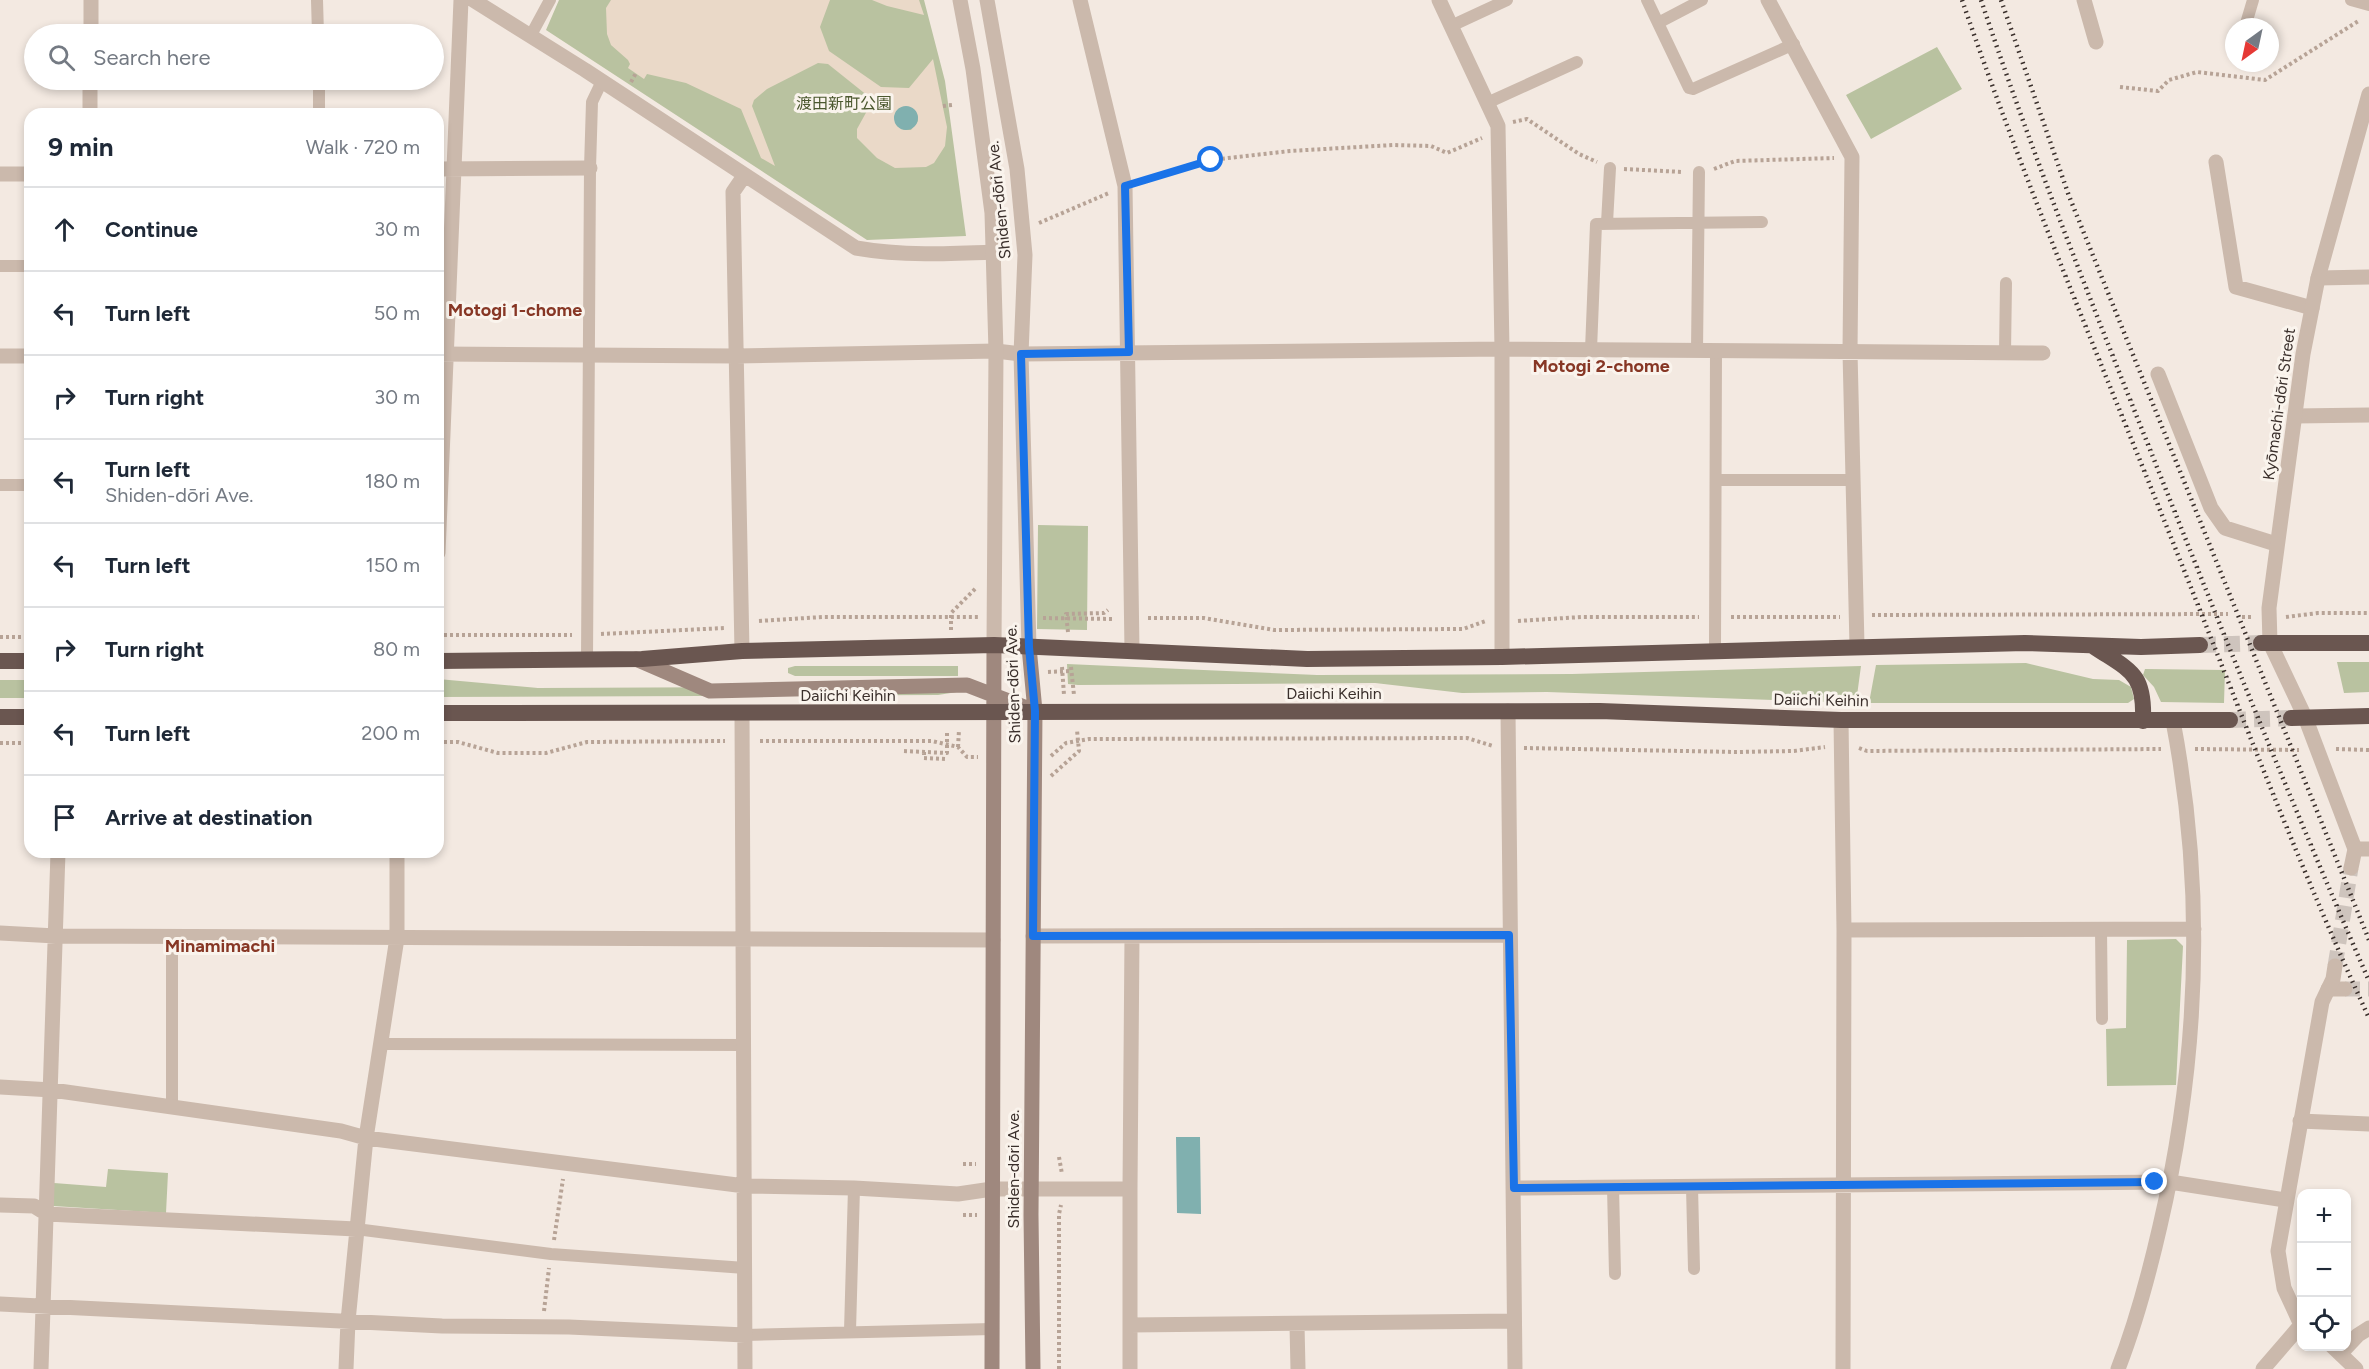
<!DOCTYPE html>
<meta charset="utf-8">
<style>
body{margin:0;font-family:Figtree,"Noto Sans JP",sans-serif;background:#f6f6f7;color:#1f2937}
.controls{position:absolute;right:18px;bottom:18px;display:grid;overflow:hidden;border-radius:12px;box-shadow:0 3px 9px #0003}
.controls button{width:54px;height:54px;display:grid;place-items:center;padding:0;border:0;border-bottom:2px solid #e0e1e3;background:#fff;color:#1f2937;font:30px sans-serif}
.compass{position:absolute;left:2225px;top:18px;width:54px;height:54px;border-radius:50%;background:#fff;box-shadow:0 3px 9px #0003;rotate:213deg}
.stop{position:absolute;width:18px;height:18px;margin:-14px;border:4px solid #1a73e8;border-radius:50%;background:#fff}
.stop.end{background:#1a73e8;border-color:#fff;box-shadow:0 2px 6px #0008}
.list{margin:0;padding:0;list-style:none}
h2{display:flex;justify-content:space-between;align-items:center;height:78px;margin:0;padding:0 24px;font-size:26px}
h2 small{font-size:20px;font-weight:400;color:#747a83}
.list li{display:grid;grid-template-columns:39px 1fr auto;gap:18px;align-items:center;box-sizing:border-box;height:84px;padding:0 24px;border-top:2px solid #e0e1e3}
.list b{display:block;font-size:22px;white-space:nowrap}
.list p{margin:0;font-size:20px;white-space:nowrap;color:#747a83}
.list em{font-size:20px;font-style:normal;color:#747a83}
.icon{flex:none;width:33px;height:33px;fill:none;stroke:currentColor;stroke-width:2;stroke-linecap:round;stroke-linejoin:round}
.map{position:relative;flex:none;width:2369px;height:1369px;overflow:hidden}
.search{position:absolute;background:#fff;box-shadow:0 3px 9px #0003;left:24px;top:24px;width:420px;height:66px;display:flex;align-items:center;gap:15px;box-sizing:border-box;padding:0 21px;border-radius:33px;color:#747a83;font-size:22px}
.panel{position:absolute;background:#fff;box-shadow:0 3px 9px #0003;left:24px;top:108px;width:420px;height:750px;border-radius:18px}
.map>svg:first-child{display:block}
.green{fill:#b9c2a0}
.plaza{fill:#ead9c8;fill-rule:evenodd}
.water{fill:#80b0af}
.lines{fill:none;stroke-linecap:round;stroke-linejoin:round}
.minor-tunnel{stroke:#cec4bd;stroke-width:15;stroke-dasharray:15 8;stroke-linecap:butt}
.tertiary-tunnel{stroke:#cec4bd;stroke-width:15;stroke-dasharray:15 8;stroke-linecap:butt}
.trunk-tunnel{stroke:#cec4bd;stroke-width:16;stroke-dasharray:16 8;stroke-linecap:butt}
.path{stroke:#b7a396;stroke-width:4;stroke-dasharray:3 3;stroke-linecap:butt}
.service{stroke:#cbb9ac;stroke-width:12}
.minor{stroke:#cbb9ac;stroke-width:15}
.tertiary{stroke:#cbb9ac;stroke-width:15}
.secondary{stroke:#9f887e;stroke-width:15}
.trunk{stroke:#6a5650;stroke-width:16}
.rail{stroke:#3a2f2b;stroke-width:4.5;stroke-dasharray:1.5 4.5;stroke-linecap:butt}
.route{stroke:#1a73e8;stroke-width:8}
.labels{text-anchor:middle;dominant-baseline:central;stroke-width:6;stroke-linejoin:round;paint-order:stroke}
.park-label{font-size:16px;fill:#4b582f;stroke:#faf4ed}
.street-label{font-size:16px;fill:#3a2f2b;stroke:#faf4ed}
.neighbourhood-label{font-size:18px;font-weight:bold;fill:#873725;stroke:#faf4ed}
</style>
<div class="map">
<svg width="2369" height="1369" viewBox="0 0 2369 1369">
<rect width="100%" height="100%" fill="#f3e9e1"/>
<path class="green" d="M559,0H924L945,81L966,236L867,240L546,30Z
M1937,47L1962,89L1871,139L1846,95Z
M1038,525L1088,526L1087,630L1037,629Z
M2337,662H2369V692L2344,693Z
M2026,663L2093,679L2119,680L2131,687L2134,699L2128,703H1869L1876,665Z
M1067,664L1317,675L1572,674L1861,666L1856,703L1547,692L1462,693L1375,683L1078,685L1068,684Z
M795,666H958V676H795L788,673V668Z
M2145,669L2225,670L2224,703L2161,702L2154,687L2143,675Z
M438,679L538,688L943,686L957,692L938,695L438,697Z
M0,680H28L27,698H0Z
M2176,939L2183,946L2176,1085L2107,1086L2106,1029L2126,1028L2127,940Z
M108,1169L168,1173L166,1213L53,1206L54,1183L106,1187Z"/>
<path class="plaza" d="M611,0H830L820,27L829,51L881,87L909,88L933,59L947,127L945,146L934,163L926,167L895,168L877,158L857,138V129L873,100L828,64L818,63L767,89L754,100L752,106L775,166L761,158L741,109L686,83L647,74L644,79L628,68L630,64L628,60L611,45L607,34L606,8ZM899,108L917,113L918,121L911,130H904L897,126L895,115Z
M872,0H919L924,15L887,6Z"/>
<path class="water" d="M894 118a12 12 0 1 1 24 0a12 12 0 1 1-24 0Z
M1176,1137H1200L1201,1214L1177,1213Z"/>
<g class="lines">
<path class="minor-tunnel" d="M2345,989H2369"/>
<path class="tertiary-tunnel" d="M2335,966L2351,868"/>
<path class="trunk-tunnel" d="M2200,645L2261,643
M2230,720L2291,718"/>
<path class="path" d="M631,82L636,73
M2120,87L2158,91L2169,80L2197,72L2265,80L2360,20
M943,106L952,105
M1513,122L1527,119L1579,154L1597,162
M1624,169L1683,172
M1714,169L1735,161L1834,158
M1141,181L1211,160L1290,151L1393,145L1431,146L1447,153L1482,138
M1039,223L1109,193
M1872,615L2228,614
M1731,617H1840
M2242,617H2252
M2286,617L2318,613H2369
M1043,618L1114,619
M1148,618H1204L1274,630L1463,629L1486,621
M759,621L822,617H979
M1518,621L1581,617H1699
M951,630V613L976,588
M1068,632L1066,614L1104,613L1108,610
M601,634L725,628
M438,635H572
M0,637H30
M1062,667L1064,695
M1071,667L1074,695
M1048,672L1071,671
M760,741H932L958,747L967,757H978
M438,742H458L498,753H546L587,742L725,741
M0,743H30
M958,747L959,730
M1524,748L1736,752L1794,751L1825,747
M1859,748L1867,751L2161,749
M2195,749L2299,750
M2336,749L2369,750
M904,751L947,753V730
M924,752V758L945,759
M1051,756L1066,743L1089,739L1467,738L1493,746
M1051,776L1079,751L1077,730
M1059,1157L1062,1174
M963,1164H976
M963,1215H977
M554,1240L563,1179
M544,1311L549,1268
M1059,1369V1214L1061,1205"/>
<path class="service" d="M317,0L318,34
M1647,0L1689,88L1693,89L1794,44
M2351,0L2369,5
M1658,23L1702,0
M1451,26L1507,0
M2245,27L2253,0
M531,35L550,0
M319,80V114
M1487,103L1577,62
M1607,223L1610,168
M0,266H30
M1591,350L1596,224L1762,222
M1697,351L1699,172
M2005,353L2006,283
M1716,480H1853
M0,485H30
M1715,649L1716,351
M587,660L590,168L592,102L602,81
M2101,929L2102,1019
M382,1044L744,1045
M172,1108V937
M1613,1187L1615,1274
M1692,1187L1694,1269
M356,1229L551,1254L745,1268
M850,1331L854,1188
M745,1335L992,1329"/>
<path class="minor" d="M473,0L585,70L856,248C901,256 949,254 994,252
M1080,0L1125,186L1132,650
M1439,0L1498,126L1502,349V657
M1768,0L1852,157L1850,352L1857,646
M2084,0L2096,42
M2216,162L2236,287L2312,308
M438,169L590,168
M0,174H30
M2318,278L2369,277
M438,354L736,356L996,351L1021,354L1502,349L2043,353
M0,356H30
M2158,374L2211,508L2225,528L2276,544
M2295,416L2369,415
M438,553L461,0
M742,651L733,192L744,176
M1508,711L1515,1369
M742,713L745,1369
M1841,720L1844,930L1843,1369
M2355,849H2369
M1844,930L2194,929
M0,933L56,936L993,940
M1033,936L1509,935
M2328,989H2345
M0,1087L52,1090L341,1131L366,1138L745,1186L854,1188L958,1194L992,1189H1130L1132,936
M2300,1121L2369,1124
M1514,1188L2170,1182L2285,1200
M1130,1189V1369
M0,1205L34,1206L47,1214L356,1229
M0,1304L442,1326L569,1327L745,1335
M1130,1325L1513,1321
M1297,1325L1298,1369
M2341,1353L2358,1335L2369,1328
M41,1369L58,852
M346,1369L348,1321L366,1138L397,938V852
M2118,1369C2136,1323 2149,1274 2160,1226C2199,1059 2205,889 2173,721"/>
<path class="tertiary" d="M960,0L973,69L992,213L996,351L994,645
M987,0L1017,169L1025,255L1021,354L1029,647
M91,34V0
M90,114V80
M2351,868L2355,849L2305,717L2270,643L2269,608L2303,354L2318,278L2369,94
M2302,1327L2284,1288L2278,1251L2322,1002L2333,979L2335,966
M2332,1346L2356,1369
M2263,1369L2300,1326"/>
<path class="secondary" d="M1029,647L1035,711L1031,1215L1033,1369
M636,659L710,691L967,685L1032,710
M992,1369L994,645"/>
<path class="trunk" d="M2261,643H2369
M2093,646C2130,671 2145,672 2143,721
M0,661H30
M438,661L642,659L742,651L994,645L1307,659L1502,657L2025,643L2141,647L2200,645
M438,713L1600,711L1841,720H2230
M0,717H30
M2291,718L2369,716"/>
<path class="rail" d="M1962,0C2027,190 2106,374 2180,560C2241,713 2300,868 2369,1018
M1981,0C2032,153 2091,302 2151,452C2221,629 2293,806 2369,981
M2001,0L2069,196L2369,940"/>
</g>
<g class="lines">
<path class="route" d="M1211,160L1125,186L1129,352L1021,354L1029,647L1035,711L1033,936L1509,935L1514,1188L2155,1182"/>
</g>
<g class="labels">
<g class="park-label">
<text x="844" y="103">渡田新町公園</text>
</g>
<g class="street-label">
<text transform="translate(999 200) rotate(-96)">Shiden-dōri Ave.</text>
<text transform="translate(2279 404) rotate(-82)">Kyōmachi-dōri Street</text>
<text transform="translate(1013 684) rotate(-92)">Shiden-dōri Ave.</text>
<text x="1334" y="693">Daiichi Keihin</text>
<text x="848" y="695">Daiichi Keihin</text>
<text transform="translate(1821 700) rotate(1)">Daiichi Keihin</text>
<text transform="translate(1013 1169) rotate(-90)">Shiden-dōri Ave.</text>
</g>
<g class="neighbourhood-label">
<text x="515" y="310">Motogi 1-chome</text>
<text x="1601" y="366">Motogi 2-chome</text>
<text x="220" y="946">Minamimachi</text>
</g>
</g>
</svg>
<div class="controls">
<button>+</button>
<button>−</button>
<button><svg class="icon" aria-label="locate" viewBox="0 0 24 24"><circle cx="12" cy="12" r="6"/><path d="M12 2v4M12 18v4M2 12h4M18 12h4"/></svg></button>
</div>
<svg class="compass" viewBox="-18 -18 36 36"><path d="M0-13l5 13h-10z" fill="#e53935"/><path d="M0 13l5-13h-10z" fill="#747a83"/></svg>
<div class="stop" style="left:1211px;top:160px"></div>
<div class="stop end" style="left:2155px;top:1182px"></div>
<div class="search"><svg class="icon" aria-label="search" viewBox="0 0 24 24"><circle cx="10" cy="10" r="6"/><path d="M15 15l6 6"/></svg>Search here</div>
<section class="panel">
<h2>9 min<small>Walk · 720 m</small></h2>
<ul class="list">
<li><svg class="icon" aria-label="ahead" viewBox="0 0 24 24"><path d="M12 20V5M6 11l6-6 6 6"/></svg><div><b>Continue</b></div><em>30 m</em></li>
<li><svg class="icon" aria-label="left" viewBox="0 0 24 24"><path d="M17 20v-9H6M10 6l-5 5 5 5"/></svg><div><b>Turn left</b></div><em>50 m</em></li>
<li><svg class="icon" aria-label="right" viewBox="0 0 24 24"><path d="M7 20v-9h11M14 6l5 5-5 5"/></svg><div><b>Turn right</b></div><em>30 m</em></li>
<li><svg class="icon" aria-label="left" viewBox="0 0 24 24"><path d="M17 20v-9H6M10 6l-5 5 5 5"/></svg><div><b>Turn left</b><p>Shiden-dōri Ave.</p></div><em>180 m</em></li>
<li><svg class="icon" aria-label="left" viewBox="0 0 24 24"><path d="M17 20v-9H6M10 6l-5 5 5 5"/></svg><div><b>Turn left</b></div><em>150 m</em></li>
<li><svg class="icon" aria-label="right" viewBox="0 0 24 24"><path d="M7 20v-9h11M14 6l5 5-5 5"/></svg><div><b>Turn right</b></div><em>80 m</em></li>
<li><svg class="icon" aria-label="left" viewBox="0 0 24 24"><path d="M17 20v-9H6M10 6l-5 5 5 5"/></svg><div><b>Turn left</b></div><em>200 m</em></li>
<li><svg class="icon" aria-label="arrive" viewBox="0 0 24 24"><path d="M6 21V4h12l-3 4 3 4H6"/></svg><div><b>Arrive at destination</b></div></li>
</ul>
</section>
</div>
